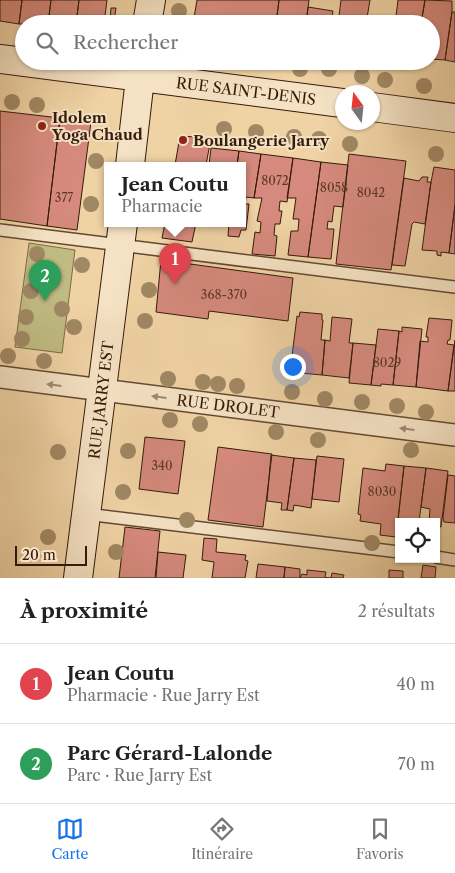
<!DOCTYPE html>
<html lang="fr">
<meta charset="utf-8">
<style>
body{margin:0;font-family:"Libre Caslon Text",serif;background:#f6f6f6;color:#222}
.controls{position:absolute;right:15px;bottom:15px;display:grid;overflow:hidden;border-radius:0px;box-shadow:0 1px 4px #0004}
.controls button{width:45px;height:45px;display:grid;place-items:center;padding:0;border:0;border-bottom:1px solid #e0e0e0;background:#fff;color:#222;font:25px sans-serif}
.compass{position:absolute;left:335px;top:85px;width:45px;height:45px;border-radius:50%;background:#fff;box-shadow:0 1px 4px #0004;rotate:345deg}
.scale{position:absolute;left:15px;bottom:12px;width:72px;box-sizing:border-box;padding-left:5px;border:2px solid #341b0b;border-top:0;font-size:14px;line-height:18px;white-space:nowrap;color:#341b0b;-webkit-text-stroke:4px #f5e2c4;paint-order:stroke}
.you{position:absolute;left:292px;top:366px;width:18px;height:18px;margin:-12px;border:4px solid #fff;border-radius:50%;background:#1a73e8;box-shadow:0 0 0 8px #1a73e833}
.badge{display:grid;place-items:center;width:32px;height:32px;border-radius:50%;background:#1a73e8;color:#fff;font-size:16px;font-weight:700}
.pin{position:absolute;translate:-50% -41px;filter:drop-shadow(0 1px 2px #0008)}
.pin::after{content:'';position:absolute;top:26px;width:18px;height:15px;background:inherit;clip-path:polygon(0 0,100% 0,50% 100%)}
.popup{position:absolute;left:104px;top:162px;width:142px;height:65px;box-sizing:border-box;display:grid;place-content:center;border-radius:0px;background:#fff;filter:drop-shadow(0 1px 4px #0005);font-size:16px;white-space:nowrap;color:#767676}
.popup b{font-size:19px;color:#222}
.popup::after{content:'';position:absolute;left:50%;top:100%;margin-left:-10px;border:10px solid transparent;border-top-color:#fff}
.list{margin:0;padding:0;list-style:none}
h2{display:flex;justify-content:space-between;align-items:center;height:65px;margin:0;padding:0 20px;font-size:21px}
h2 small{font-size:16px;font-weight:400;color:#767676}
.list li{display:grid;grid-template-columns:32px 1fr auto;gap:15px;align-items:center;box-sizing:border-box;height:80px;padding:0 20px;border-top:1px solid #e0e0e0}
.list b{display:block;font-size:19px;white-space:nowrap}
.list p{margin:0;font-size:16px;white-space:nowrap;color:#767676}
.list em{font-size:16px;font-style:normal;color:#767676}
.icon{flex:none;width:28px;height:28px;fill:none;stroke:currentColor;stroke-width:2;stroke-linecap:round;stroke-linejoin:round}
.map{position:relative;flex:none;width:455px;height:578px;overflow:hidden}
.search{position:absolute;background:#fff;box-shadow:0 1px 4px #0004;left:15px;right:15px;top:15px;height:55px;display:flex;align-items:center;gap:12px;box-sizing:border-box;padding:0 18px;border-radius:28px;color:#767676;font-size:19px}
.sheet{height:225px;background:#fff}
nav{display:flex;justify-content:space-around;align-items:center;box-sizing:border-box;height:70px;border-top:1px solid #e0e0e0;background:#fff;font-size:14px;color:#767676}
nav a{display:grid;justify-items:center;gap:2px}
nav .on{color:#1a73e8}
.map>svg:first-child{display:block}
.green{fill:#c0bb82;stroke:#7a6b46}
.building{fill:#d68a7d;stroke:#341b0b}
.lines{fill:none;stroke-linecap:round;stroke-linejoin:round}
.lane-casing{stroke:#634932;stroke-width:14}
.street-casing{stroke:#634932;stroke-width:24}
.secondary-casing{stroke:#341b0b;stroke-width:30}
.lane{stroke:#f5e2c4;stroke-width:11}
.street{stroke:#f5e2c4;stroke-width:21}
.secondary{stroke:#f5e2c4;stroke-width:28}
.tree{fill:#a08864}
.oneway{fill:#9e8871}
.poi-dot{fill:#8f2418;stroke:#f5e2c4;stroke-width:2}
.labels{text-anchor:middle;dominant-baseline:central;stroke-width:4;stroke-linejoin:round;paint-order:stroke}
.number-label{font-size:12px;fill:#5c3728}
.street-label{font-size:15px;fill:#341b0b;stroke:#f5e2c4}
.poi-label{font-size:15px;font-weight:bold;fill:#341b0b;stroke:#f5e2c4;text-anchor:start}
</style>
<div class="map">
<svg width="455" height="578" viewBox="0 0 455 578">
<rect width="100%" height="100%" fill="#f0d3a5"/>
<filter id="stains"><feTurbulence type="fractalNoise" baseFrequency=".004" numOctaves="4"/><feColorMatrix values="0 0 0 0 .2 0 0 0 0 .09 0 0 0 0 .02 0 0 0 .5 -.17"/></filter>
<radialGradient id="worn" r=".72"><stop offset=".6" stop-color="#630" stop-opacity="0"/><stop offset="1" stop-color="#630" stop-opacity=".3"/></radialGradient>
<path class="green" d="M29,243L75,250L62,353L15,347Z"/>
<path class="building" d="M0,0H22L19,24L0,21Z
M22,0H51L48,24H19Z
M51,0H79L76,24H48Z
M79,0H107L104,24H76Z
M197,0H279L276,24H193Z
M279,0H309L306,24H276Z
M341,0H370L366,24H338Z
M398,0H425L421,24H395Z
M425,0L452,1V12L445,60L431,59V24H421Z
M308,7L333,11L331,24H306Z
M111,8H116L114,21H110Z
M452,12H455V62L445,60Z
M0,111L60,118L47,226L0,219Z
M60,118L91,122L77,230L47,226Z
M180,136L211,138L206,165H175Z
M211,148L239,151L237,165H209Z
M239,151L261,154L254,198L246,197L245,204H249L246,230H241L239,237L228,236L229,223H242V165H237Z
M261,154L293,158L287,202L280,201L279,211H282L280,224H275L274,235L277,236L275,256L252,254L255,232L260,233L261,222L257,221L262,198H254Z
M349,154L406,161L391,270L336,264Z
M293,158L321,162L308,257L288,255L291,231H298L299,219H293L296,198H287Z
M321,162L348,165L343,207L334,206L332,222L328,221L327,229H334L331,259L308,257Z
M434,167L455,170V205L449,253L441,252V256L437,255V251L422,250L431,182Z
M422,177H428L427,182H431L425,224L414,222L412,224L405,266L392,265L404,178L419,181Z
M455,205V254L449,253Z
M165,223H196L192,242L162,238Z
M161,260L293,278L288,321L209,311L208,319L156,312Z
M300,312L322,314V320H323L321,340H325L322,375L290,372L297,316L299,317Z
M332,317L352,319L349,343H353L349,378L322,375L325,340L330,341Z
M429,318L452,320L450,340H448L447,344L454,345L448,391L416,387L420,341L428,342V337H426Z
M402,327L422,329L416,387L393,385L399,331L402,332Z
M378,329L399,331L393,385L381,384V386L371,385Z
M455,340V391H448Z
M353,343L376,345L371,385L349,383Z
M145,437L185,441L178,494L139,489Z
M218,447L272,454L263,527L208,520Z
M271,455L294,458L287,510H281L282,503L267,501Z
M317,456L344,459L339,502L312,499Z
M294,458L316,460L311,508L294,505L293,511L287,510Z
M386,464L404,466L396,537L380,535L381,524L360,521L361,515L358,514L363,468L385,471Z
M404,466L426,468L419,522L398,520Z
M426,468L448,471L441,527L436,526V522H429L430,509L421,507Z
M448,475L455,476V523L444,522L443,518Z
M125,527L160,531L155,578H119Z
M204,538L217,539L216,552L246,555L245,560L248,561L245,578H212L214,562L202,560Z
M158,552L186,555L183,578H156Z
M258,564L285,567L284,578H256Z
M423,565L436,567L435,578H421Z
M285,567L300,569V578H284Z
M307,570L326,572L325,577L328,578H300L302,574L307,575Z
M389,570L403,571V578H389Z
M332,573L344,575L343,578H328H331Z"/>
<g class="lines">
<defs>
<path id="lane" d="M0,230L455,287
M86,514L399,552
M436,557L455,560"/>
<path id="street" d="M0,377L455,435"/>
<path id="secondary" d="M147,24L151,0
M0,59L342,103
M372,107L455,118
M130,165L142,61
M78,578L123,223"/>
</defs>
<use href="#lane" class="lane-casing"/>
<use href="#street" class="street-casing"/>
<use href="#secondary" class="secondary-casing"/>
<use href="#lane" class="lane"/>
<use href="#street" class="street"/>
<use href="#secondary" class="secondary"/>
</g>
<g class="tree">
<circle cx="179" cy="11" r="8"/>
<circle cx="300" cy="69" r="8"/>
<circle cx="329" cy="69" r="8"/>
<circle cx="362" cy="76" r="8"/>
<circle cx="385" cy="80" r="8"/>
<circle cx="424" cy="86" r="8"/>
<circle cx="12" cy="102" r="8"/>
<circle cx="37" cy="105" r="8"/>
<circle cx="224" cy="129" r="8"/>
<circle cx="256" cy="132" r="8"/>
<circle cx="294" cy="137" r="8"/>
<circle cx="319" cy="139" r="8"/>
<circle cx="350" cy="144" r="8"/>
<circle cx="436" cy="154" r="8"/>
<circle cx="96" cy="161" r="8"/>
<circle cx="91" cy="204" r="8"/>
<circle cx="37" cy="254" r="8"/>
<circle cx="82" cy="265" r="8"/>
<circle cx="149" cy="290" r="8"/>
<circle cx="31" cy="291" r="8"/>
<circle cx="62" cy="309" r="8"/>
<circle cx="26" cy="317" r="8"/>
<circle cx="145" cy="321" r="8"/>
<circle cx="74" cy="327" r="8"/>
<circle cx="22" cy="339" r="8"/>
<circle cx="8" cy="356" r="8"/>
<circle cx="44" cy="361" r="8"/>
<circle cx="168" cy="379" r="8"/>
<circle cx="203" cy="382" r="8"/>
<circle cx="218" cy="384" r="8"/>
<circle cx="237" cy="386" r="8"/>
<circle cx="292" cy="392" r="8"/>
<circle cx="325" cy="399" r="8"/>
<circle cx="362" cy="402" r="8"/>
<circle cx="397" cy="406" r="8"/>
<circle cx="426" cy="412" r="8"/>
<circle cx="170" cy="420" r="8"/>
<circle cx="200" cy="424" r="8"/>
<circle cx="276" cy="432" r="8"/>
<circle cx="318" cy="440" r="8"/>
<circle cx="411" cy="450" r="8"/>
<circle cx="128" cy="451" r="8"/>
<circle cx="58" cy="452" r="8"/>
<circle cx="123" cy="492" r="8"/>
<circle cx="187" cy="520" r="8"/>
<circle cx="48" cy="537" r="8"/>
<circle cx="372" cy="543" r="8"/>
<circle cx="116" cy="552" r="8"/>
</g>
<defs><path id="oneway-solid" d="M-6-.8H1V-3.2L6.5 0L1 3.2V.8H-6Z" transform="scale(1.25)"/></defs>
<g class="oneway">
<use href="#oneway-solid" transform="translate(54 385) rotate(-173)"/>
<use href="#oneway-solid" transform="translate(159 397) rotate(-173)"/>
<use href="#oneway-solid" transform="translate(407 429) rotate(-173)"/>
</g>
<g class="poi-dot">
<circle cx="42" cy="126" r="5"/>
<circle cx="183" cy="140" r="5"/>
</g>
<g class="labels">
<g class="number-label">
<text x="275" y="180">8072</text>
<text x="334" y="187">8058</text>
<text x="371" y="192">8042</text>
<text x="64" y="197">377</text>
<text x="224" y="294">368-370</text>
<text x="387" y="362">8029</text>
<text x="162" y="465">340</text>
<text x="382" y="491">8030</text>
</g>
<g class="street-label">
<text transform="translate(246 91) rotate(7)">RUE SAINT-DENIS</text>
<text transform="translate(101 400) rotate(-83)">RUE JARRY EST</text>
<text transform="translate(228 406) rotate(7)">RUE DROLET</text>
</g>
<g class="poi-label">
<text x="52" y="117">Idolem<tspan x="52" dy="17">Yoga Chaud</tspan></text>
<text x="193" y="140">Boulangerie Jarry</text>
</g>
</g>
<rect width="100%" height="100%" filter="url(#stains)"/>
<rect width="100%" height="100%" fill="url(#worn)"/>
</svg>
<div class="controls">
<button><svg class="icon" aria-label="locate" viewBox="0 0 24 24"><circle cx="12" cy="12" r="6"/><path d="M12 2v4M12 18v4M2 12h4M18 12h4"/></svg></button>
</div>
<svg class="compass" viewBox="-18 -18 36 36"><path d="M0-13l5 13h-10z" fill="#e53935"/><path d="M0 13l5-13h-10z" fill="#767676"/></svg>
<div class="scale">20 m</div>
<div class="you"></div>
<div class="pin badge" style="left:175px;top:284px;background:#e0444e">1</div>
<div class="popup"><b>Jean Coutu</b>Pharmacie</div>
<div class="pin badge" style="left:45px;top:301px;background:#2e9e5b">2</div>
<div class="search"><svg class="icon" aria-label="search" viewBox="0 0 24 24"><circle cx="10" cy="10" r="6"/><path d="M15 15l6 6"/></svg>Rechercher</div>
</div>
<section class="sheet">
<h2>À proximité<small>2 résultats</small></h2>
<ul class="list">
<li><span class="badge" style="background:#e0444e">1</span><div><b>Jean Coutu</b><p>Pharmacie · Rue Jarry Est</p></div><em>40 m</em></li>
<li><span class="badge" style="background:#2e9e5b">2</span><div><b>Parc Gérard-Lalonde</b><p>Parc · Rue Jarry Est</p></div><em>70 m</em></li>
</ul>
</section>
<nav>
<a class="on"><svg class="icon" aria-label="map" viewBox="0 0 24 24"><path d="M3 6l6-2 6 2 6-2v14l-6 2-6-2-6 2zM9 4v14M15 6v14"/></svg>Carte</a>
<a><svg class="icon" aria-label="directions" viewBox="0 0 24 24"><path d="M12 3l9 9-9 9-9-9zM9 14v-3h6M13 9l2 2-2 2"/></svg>Itinéraire</a>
<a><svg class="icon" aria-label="saved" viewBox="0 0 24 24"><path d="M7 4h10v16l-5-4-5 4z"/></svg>Favoris</a>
</nav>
